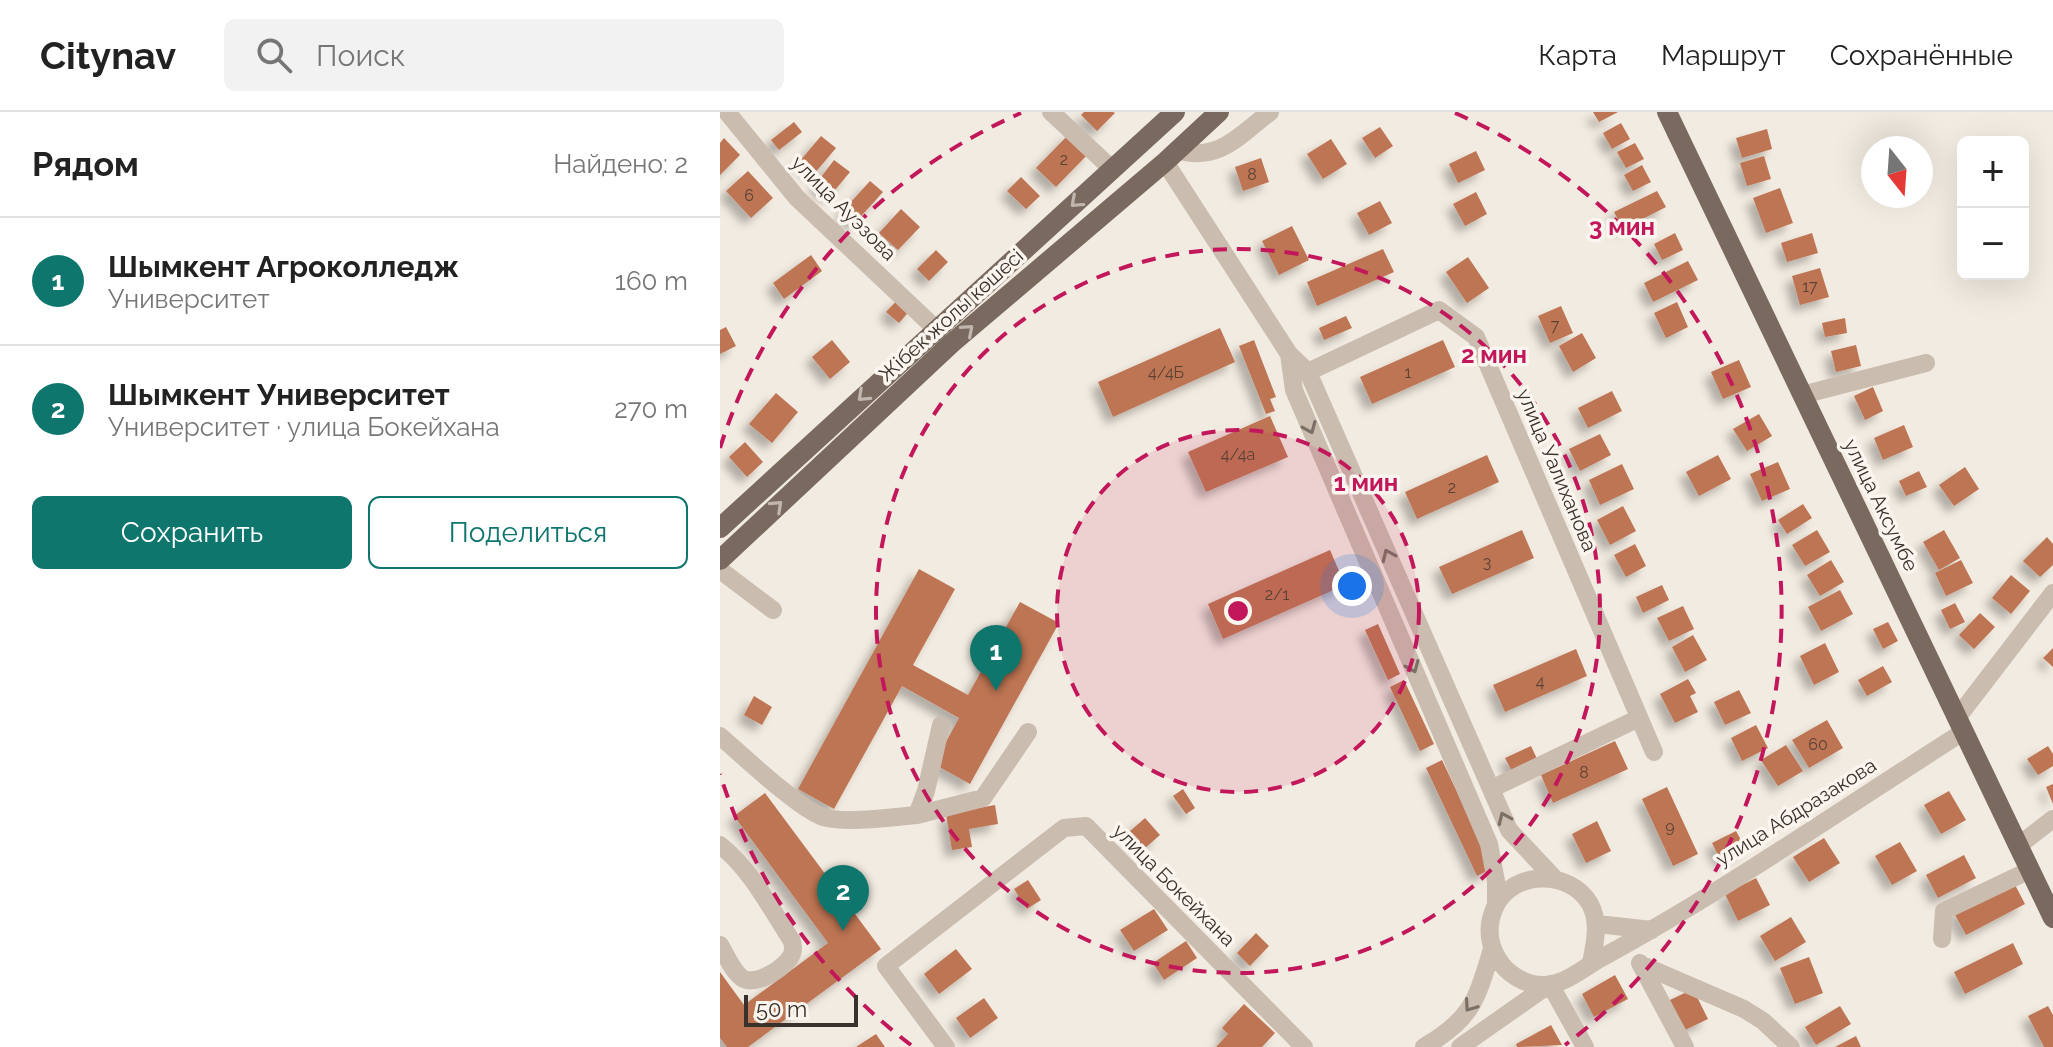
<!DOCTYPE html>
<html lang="ru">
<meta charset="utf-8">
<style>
body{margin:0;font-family:Raleway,sans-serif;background:#f2f2f2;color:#222}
.controls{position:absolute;right:24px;top:24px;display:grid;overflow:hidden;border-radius:12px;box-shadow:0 8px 32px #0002}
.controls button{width:72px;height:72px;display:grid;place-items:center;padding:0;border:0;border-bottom:2px solid #e0e0e0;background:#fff;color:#222;font:40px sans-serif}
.compass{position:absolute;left:1141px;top:24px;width:72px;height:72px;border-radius:50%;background:#fff;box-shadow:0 8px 32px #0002;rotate:163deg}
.scale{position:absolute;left:24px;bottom:20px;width:114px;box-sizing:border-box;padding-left:8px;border:4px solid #39312b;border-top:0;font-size:22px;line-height:28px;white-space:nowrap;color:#39312b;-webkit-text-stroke:6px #faf5ee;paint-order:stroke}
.you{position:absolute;left:632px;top:474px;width:28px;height:28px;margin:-20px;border:6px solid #fff;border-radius:50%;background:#1a73e8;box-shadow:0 0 0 12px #1a73e833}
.badge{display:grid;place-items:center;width:52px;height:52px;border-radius:50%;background:#0f766e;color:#fff;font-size:26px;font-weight:700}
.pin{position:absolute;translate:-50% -66px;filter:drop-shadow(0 2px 4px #0008)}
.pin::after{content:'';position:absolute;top:42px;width:28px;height:24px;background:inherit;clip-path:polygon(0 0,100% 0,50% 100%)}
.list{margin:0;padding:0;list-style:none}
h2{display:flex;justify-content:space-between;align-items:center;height:104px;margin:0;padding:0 32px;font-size:34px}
h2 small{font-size:26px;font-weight:400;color:#767676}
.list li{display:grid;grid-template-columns:52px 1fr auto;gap:24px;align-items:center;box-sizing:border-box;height:128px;padding:0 32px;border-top:2px solid #e0e0e0}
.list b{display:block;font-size:30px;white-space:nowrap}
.list p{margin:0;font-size:26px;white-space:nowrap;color:#767676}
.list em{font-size:26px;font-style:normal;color:#767676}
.actions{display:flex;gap:16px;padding:24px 32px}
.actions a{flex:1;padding:18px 0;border:2px solid #0f766e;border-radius:12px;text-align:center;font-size:28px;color:#0f766e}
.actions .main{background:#0f766e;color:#fff}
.icon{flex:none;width:44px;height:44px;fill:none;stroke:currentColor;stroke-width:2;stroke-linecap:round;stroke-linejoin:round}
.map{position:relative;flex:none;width:1333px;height:935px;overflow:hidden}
header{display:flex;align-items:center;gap:48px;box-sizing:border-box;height:112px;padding:0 40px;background:#fff;border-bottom:2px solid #e0e0e0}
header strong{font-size:38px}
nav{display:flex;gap:44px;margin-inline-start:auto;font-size:28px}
.search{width:560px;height:72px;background:#f2f2f2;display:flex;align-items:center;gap:20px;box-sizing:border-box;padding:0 28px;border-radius:12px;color:#767676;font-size:30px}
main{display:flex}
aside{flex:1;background:#fff}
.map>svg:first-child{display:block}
.building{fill:#be7453;filter:url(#shadow)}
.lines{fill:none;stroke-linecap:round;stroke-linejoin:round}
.minor{stroke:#cabcae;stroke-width:18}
.major{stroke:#79695e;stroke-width:20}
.oneway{stroke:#c0b6ad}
.oneway2{stroke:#7a7066}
.ring{fill:none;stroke:#c2185b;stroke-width:4;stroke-dasharray:14 10}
.labels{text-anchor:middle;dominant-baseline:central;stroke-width:7;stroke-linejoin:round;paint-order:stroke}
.number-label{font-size:16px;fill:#5a4235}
.street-label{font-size:20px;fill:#39312b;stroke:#faf5ee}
.centre{fill:#c2185b;stroke:#faf5ee;stroke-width:4}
.ring-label{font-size:24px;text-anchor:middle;font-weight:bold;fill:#c2185b;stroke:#faf5ee;stroke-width:7;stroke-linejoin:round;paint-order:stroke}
</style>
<header>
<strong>Citynav</strong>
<div class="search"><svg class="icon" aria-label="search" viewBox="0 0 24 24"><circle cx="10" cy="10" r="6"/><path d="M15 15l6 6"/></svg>Поиск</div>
<nav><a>Карта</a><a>Маршрут</a><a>Сохранённые</a></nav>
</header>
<main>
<aside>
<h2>Рядом<small>Найдено: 2</small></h2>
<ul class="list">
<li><span class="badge">1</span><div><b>Шымкент Агроколледж</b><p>Университет</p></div><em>160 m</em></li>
<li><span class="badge">2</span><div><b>Шымкент Университет</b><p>Университет · улица Бокейхана</p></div><em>270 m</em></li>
</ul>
<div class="actions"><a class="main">Сохранить</a><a>Поделиться</a></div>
</aside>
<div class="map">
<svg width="1333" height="935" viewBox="0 0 1333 935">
<defs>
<filter id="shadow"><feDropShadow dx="-7" dy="7" stdDeviation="4" flood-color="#0004"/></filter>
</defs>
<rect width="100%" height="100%" fill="#f2ebe1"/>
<path class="building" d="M364,0H393L395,1L377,19L361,3Z
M873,0H898L879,10Z
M74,10L82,20L59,38L51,28Z
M901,11L910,27L892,37L883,21Z
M660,15L673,34L655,46L642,26Z
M1047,17L1052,37L1022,46L1016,26Z
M351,20L371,39L336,75L316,56Z
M101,24L116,36L94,62L80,49Z
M4,26L20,43L0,63V31Z
M611,27L627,52L603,67L587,42Z
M915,31L924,47L906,56L897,40Z
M756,39L765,58L738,71L729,52Z
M1044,44L1051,67L1027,74L1020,51Z
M541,46L549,70L523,79L515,55Z
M114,48L130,60L110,84L95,73Z
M922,53L931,70L913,79L904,63Z
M28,59L53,86L31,106L6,79Z
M301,65L320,84L306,97L287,79Z
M150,69L163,80L134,112L121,101Z
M1060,76L1073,111L1046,121L1033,86Z
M937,79L946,95L903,117L894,100Z
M756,80L767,102L745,114L733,92Z
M660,89L672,111L649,123L637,101Z
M181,97L200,115L178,138L159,121Z
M572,114L589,148L559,163L542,129Z
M955,121L963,138L942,148L934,132Z
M1092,121L1098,141L1067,150L1061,131Z
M663,137L674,160L597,194L587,170Z
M216,138L228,150L209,169L197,157Z
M91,143L102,159L64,187L53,171Z
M748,145L769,176L747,191L726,160Z
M968,149L978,168L933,190L924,171Z
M1100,156L1109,185L1080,193L1072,164Z
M180,185L192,196L179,211L166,200Z
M957,190L968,215L946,226L934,201Z
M841,194L853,221L830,231L818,204Z
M626,204L632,216L604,228L599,216Z
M1125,206L1127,221L1105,225L1102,211Z
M6,215L16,234L0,242V218Z
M500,216L515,250L393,305L378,270Z
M862,221L876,246L853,260L839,234Z
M112,228L130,250L110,267L92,245Z
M534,228L556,285L550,287L555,299L546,302L519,234Z
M723,228L735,255L652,292L640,265Z
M1136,233L1141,254L1116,260L1111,239Z
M1019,248L1031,275L1003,287L991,260Z
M1153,275L1163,299L1145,308L1134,284Z
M892,279L902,299L868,316L858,296Z
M56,281L78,300L52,331L29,312Z
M1039,302L1052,324L1027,339L1013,317Z
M550,304L568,345L486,380L468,340Z
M1184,313L1193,335L1163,348L1154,326Z
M880,322L891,343L860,359L849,337Z
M25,330L43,350L27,365L9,345Z
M767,343L779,370L697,407L685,380Z
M998,343L1011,367L979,384L966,360Z
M1058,350L1070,377L1042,389L1030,362Z
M902,352L914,377L880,393L869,368Z
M1245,355L1259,377L1234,394L1219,373Z
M1199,359L1207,375L1186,384L1179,369Z
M1083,392L1092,406L1067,422L1058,408Z
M903,394L916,419L890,433L877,408Z
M802,418L814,446L732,482L719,455Z
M1097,418L1110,440L1085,454L1072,433Z
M1224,418L1240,446L1219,458L1203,430Z
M1327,425L1333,432V453L1320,465L1303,449Z
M915,432L926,454L906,465L894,443Z
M610,438L625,473L503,527L488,492Z
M1111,448L1124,470L1100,484L1087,463Z
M1241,448L1253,471L1226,484L1215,461Z
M199,457L235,477L193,553L248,583L300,490L339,511L250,672L214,652L239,606L182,574L114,697L78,677Z
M1291,463L1310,479L1291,502L1272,486Z
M942,473L949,488L923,501L916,485Z
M1120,478L1133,502L1101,519L1088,495Z
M1235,491L1245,510L1230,517L1221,498Z
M963,494L974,517L949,529L937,506Z
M1260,501L1275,515L1254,537L1239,523Z
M1168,510L1178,529L1163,537L1153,517Z
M658,512L680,562L668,568L645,518Z
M973,523L987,548L965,560L952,535Z
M1105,531L1119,560L1094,573L1080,544Z
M1333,536V555L1323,546Z
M856,537L867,564L785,600L773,573Z
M1163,554L1172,570L1147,584L1138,568Z
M968,567L976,581L970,584L978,600L955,611L940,582Z
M684,568L714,632L700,639L670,575Z
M1019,578L1031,601L1005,613L994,590Z
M34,584L52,595L42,613L24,603Z
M1107,608L1123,636L1089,656L1072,628Z
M1036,613L1048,636L1022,649L1011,626Z
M895,629L908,657L833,691L821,663Z
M1066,633L1083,659L1058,674L1041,648Z
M811,634L818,649L793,661L785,646Z
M1328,634L1333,642V654L1318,663L1307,647Z
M722,648L773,756L757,764L706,656Z
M1333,672V692L1326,675Z
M947,675L978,742L953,754L922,687Z
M463,677L475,696L466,702L453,684Z
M1229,679L1246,708L1221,722L1204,693Z
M45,681L161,837L28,935H7L0,926V860L24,893L108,831L14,704Z
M275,693L278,712L249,717L252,735L232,738L226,702Z
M425,706L440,723L424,737L409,720Z
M877,709L891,739L866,751L852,722Z
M1016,719L1026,737L1001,749L992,731Z
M1104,726L1120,751L1089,770L1073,745Z
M1180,730L1197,759L1172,773L1155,744Z
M1244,743L1256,766L1218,786L1206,763Z
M1036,766L1050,793L1018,809L1005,782Z
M308,768L321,788L307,797L294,777Z
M1293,769L1305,792L1246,823L1234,801Z
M434,797L448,818L414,839L400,818Z
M1071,805L1086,830L1055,849L1040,824Z
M536,821L549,834L530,854L517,841Z
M466,829L477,846L444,868L433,851Z
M1293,831L1303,852L1245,882L1234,860Z
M236,837L252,857L219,882L204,862Z
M1089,845L1103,881L1075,892L1060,856Z
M895,863L908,887L874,905L862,882Z
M973,877L988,907L965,918L950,888Z
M264,886L278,906L250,926L236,906Z
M524,892L555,921L542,935H496L508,922L502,916Z
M1120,894L1131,912L1096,933L1085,915Z
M1328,894L1333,903V935H1324L1308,904Z
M831,913L842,933L797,935L796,932Z
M156,922L165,935H136Z
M1136,924L1141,935H1115Z"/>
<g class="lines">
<path class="minor" d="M7,0L77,86L216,217
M331,0L392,57
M457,38C498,51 520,23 550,0
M445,50L569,242L588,260L789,718L834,766
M569,242L574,278L769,732L776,769V793
M588,260L719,198L756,225L934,640
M1082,283L1206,251
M0,458L53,498
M1237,606L1333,481
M0,624C23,644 78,696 103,705C125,712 173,705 197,703L206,679L221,613
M771,677L919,606
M197,703L263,686L308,620
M0,733C31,757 51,797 72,829C73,835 74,837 72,842C67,855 36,875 22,866C13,860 6,843 0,833
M1298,734L1333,707
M877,812L932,818
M1222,827L1224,799L1310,758
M871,851C875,831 880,810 870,792C850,757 792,758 775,795C767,813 768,831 778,847C787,862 805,873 823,873C846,873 864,855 883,845C1006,778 1125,695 1243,620
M920,851L965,935
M922,853L1024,897L1043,909L1071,935
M226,935L166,854L344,716L366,714L584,935
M704,935C753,906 756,889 772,837
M740,935L830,872L865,935"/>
<path class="major" d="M947,0L1333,806
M0,416L455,0
M0,448L232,231L445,50L499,0"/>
</g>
<defs><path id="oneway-chevron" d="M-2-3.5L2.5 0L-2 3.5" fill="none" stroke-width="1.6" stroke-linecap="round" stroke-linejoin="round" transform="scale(2)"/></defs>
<g class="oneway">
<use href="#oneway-chevron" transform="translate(356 90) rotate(138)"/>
<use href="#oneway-chevron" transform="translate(248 218) rotate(-41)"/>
<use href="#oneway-chevron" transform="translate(143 284) rotate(137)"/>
<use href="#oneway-chevron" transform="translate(57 394) rotate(-43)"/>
</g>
<g class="oneway2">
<use href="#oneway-chevron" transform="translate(590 316) rotate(67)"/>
<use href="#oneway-chevron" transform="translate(668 443) rotate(-114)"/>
<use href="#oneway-chevron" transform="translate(693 555) rotate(67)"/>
<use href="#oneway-chevron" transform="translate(784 706) rotate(-114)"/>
<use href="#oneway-chevron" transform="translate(750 894) rotate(125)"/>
</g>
<circle cx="518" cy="499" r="181" fill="#c2185b" fill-opacity=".12"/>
<g class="ring">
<circle cx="518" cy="499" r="181"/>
<circle cx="518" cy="499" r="362"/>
<path d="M191 933A543 543 0 0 1 0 662M0 336A543 543 0 0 1 301 1M735 1A543 543 0 0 1 845 933"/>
</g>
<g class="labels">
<g class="number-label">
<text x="344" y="47">2</text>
<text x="532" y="62">8</text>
<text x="29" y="83">6</text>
<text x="1090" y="174">17</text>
<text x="835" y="213">7</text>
<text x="446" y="260">4/4Б</text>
<text x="688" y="260">1</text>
<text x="518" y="342">4/4а</text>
<text x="732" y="375">2</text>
<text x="767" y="450">3</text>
<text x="557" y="482">2/1</text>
<text x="820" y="569">4</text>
<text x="1098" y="632">60</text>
<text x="864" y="660">8</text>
<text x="950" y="714">9</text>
</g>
<g class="street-label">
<text transform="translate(124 96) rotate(45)">улица Ауэзова</text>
<text transform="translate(231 203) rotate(-42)">Жібек жолы көшесі</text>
<text transform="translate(837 358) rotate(67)">улица Уалиханова</text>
<text transform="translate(1161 393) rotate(64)">улица Аксумбе</text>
<text transform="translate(1076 700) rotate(-32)">улица Абдразакова</text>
<text transform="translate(454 773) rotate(45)">улица Бокейхана</text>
</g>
</g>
<circle cx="518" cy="499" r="12" class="centre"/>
<g class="ring-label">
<text x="902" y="123">3 мин</text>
<text x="774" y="251">2 мин</text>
<text x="646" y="379">1 мин</text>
</g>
</svg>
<div class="controls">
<button>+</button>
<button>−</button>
</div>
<svg class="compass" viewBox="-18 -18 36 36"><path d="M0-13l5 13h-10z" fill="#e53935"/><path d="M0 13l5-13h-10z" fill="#767676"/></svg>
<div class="scale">50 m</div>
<div class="you"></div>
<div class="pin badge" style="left:276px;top:579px">1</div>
<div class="pin badge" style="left:123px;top:819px">2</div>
</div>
</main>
